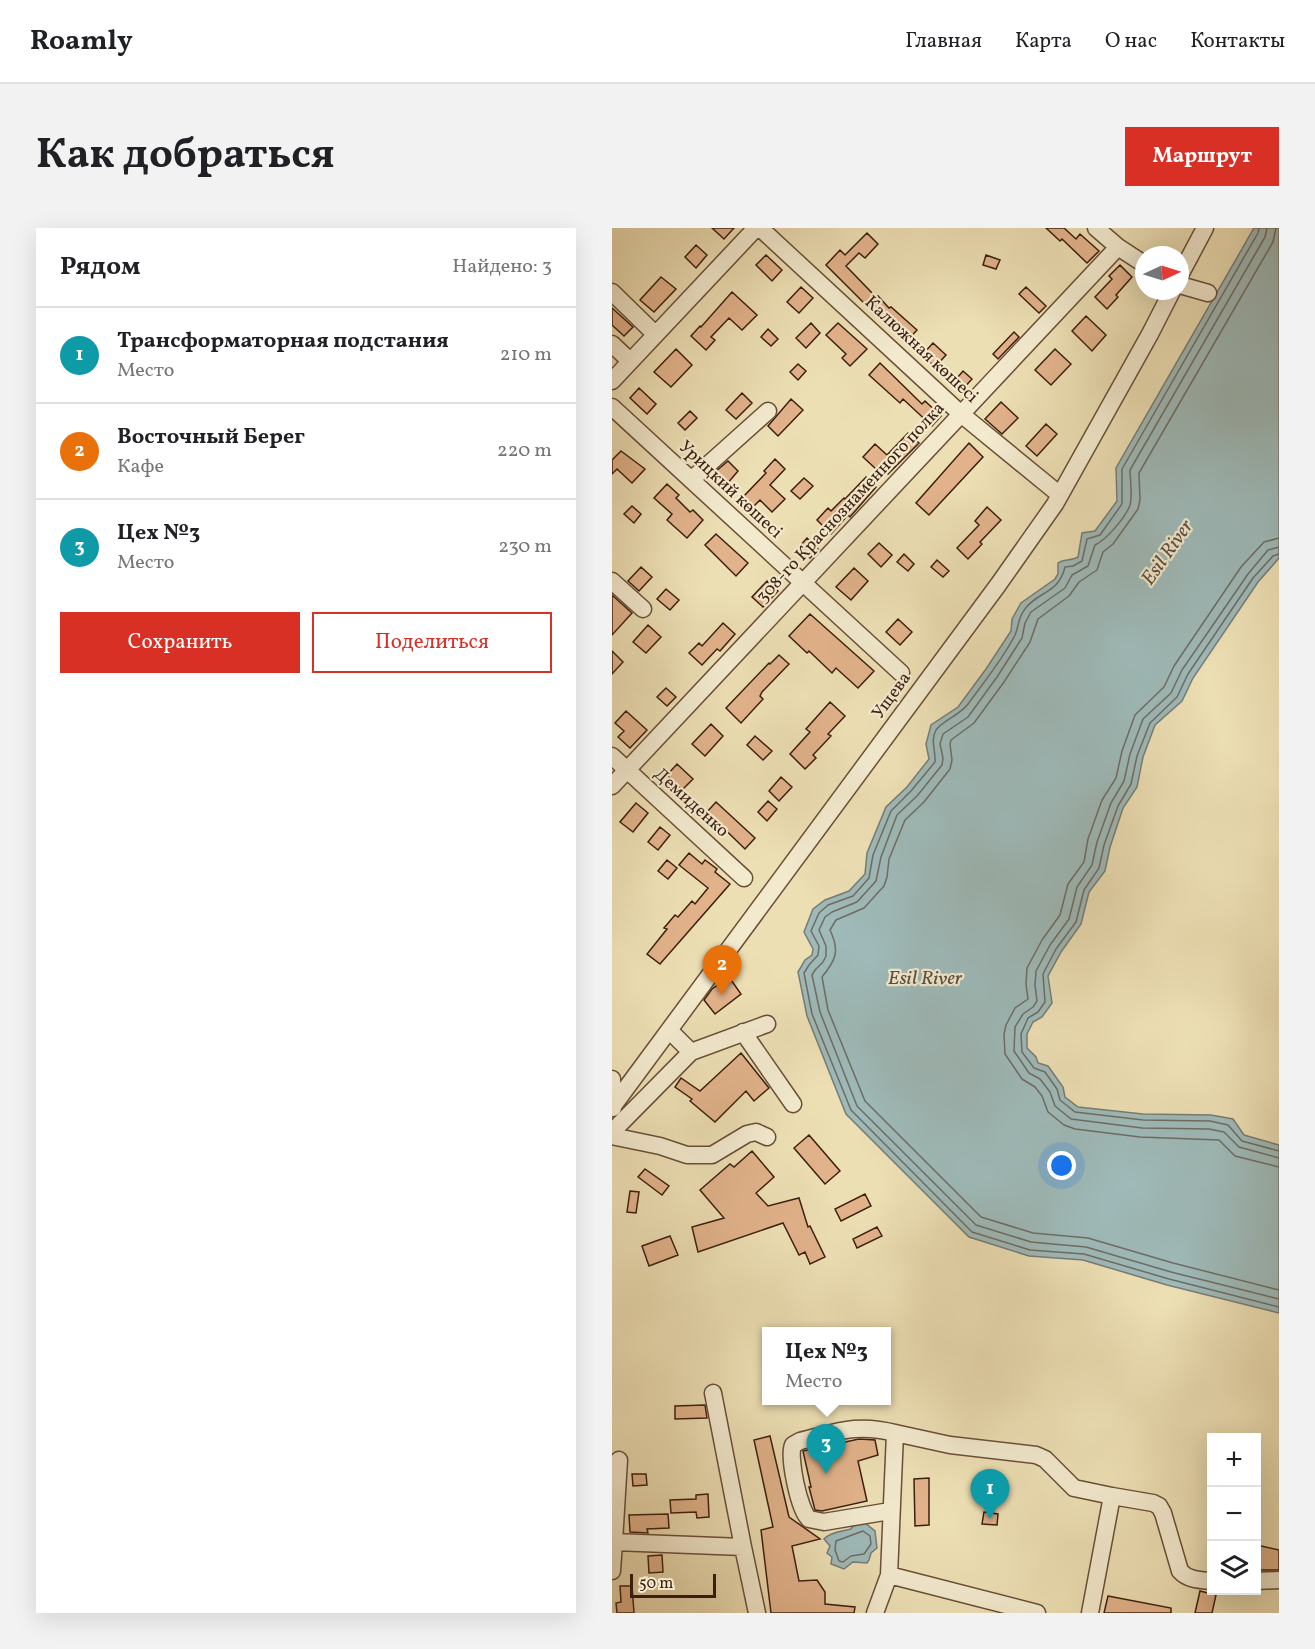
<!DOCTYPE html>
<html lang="ru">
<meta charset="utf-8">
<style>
body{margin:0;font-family:Vollkorn,serif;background:#f2f2f2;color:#202124}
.controls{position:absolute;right:18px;bottom:18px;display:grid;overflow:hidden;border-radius:0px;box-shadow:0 6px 24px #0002}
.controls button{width:54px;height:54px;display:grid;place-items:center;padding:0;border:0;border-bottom:2px solid #e0e0e0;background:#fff;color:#202124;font:30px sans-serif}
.compass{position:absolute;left:523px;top:18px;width:54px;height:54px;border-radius:50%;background:#fff;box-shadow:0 6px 24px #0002;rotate:86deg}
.scale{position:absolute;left:18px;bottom:15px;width:86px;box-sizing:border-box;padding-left:6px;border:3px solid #3d1f0f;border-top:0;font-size:16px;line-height:21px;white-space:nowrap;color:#3d1f0f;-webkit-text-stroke:4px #f3eace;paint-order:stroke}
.you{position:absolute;left:450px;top:938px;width:21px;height:21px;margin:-15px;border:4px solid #fff;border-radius:50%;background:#1a73e8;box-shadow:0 0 0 9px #1a73e833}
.badge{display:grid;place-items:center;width:39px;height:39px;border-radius:50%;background:#d93025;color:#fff;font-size:20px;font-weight:700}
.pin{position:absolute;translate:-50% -50px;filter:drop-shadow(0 2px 3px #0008)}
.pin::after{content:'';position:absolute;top:32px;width:21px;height:18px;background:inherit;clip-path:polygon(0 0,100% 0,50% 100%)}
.popup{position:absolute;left:150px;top:1099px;width:129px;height:78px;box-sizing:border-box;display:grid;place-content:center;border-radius:0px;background:#fff;filter:drop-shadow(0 2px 4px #0005);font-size:20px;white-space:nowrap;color:#757577}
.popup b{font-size:22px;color:#202124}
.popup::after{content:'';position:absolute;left:50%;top:100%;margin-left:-12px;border:12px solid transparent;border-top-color:#fff}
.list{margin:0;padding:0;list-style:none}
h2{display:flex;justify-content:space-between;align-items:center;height:78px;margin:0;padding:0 24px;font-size:26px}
h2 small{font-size:20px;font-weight:400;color:#757577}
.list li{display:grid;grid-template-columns:39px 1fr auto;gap:18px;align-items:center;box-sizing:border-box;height:96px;padding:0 24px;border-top:2px solid #e0e0e0}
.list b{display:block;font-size:22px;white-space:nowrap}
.list p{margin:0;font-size:20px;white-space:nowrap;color:#757577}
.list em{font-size:20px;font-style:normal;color:#757577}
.actions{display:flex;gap:12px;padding:18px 24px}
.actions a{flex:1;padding:14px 0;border:2px solid #d93025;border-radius:0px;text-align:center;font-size:21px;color:#d93025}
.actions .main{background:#d93025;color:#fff}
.icon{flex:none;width:33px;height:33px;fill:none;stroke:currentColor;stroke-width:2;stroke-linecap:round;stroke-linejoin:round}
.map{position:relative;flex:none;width:667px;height:1385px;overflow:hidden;border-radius:0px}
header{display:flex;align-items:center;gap:36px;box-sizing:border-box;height:84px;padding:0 30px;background:#fff;border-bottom:2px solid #e0e0e0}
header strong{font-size:28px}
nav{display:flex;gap:33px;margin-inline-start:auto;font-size:21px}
.intro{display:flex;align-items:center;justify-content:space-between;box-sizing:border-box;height:144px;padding:0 36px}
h1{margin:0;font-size:42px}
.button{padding:15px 27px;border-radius:0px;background:#d93025;color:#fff;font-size:21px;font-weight:700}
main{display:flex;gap:36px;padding:0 36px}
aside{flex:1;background:#fff;border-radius:0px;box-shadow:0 6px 24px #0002}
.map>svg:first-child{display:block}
.water{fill:#9ebab9;stroke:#777c75;stroke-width:1.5}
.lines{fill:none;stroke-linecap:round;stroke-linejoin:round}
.shore{stroke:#6e6c64;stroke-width:1.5}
.building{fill:#e2b38b;stroke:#3d1f0f;stroke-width:1.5}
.minor-casing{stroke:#694f38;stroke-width:19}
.minor{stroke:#f3eace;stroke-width:16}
.labels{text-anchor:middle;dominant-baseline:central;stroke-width:4.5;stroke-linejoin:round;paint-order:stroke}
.street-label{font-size:18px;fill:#3d1f0f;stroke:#f3eace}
.water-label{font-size:20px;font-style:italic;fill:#5a4e42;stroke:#f3eace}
</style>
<header>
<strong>Roamly</strong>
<nav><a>Главная</a><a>Карта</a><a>О нас</a><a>Контакты</a></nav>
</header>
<div class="intro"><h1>Как добраться</h1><a class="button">Маршрут</a></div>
<main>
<aside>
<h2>Рядом<small>Найдено: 3</small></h2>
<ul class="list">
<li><span class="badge" style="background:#0f9aa8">1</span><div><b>Трансформаторная подстания</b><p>Место</p></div><em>210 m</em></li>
<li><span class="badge" style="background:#e8710a">2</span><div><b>Восточный Берег</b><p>Кафе</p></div><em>220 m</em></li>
<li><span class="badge" style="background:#0f9aa8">3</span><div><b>Цех №3</b><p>Место</p></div><em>230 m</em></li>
</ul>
<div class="actions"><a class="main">Сохранить</a><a>Поделиться</a></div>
</aside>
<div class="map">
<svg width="667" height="1385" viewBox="0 0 667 1385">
<rect width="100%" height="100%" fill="#eddfb4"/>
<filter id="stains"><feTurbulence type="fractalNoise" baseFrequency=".00333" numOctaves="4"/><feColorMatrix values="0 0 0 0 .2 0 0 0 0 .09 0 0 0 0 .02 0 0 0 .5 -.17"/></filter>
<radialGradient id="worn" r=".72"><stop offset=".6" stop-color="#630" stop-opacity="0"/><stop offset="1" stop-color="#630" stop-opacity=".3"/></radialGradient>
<path class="water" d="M642,0H667V330L646,354L581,450L570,473L543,497L531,529L525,559L511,580L498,619L493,643L477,664L469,696L449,724L436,748L440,775L430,789L421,794L415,806V820L424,829L426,835L436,838L451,859L453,869L466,879L531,886L599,887L621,891L632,907L667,917V1085L555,1057L471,1032L417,1028L357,1009L234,886L195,788L186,744L193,732L200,727L201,721L192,704L201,681L213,672L237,663L253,646L255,625L274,579L295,559L317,531L314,516L319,497L346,479L374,441L399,403L400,391L409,375L443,351L446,346V335C451,331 459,333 466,329L470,305L483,303L505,273L504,240Z
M253,1295L263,1303L265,1320L259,1325L257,1332L255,1335L241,1334L232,1341L219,1336L220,1329L215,1325L218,1318L212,1311C218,1304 231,1303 239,1301L241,1298Z"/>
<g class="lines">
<path class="shore" d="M647,0L646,5L510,241V276L488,307L475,311L470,333L461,338L453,339C446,367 427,362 413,381C406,389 407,398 403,407C391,431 372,454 356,476C348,487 330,493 324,502C318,513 324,523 323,534L299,563L279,583L261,627L257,650L241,668L216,677L207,685L199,703L207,718L206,727L197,737L192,745L200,786L239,882L360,1004L418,1022L472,1026L557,1051L667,1079
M655,0L653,9L518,242C518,253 521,267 518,277C514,289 494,312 483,317L476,338L460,347L453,360L419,384L413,395L410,410L385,449L356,489L331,506L328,516L331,530L330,537L305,568L285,587L269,629L264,653L245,674L220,684L213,689L207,702L214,718V728L211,734L203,742L200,747L208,784L245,878L364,997L419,1014L474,1019L559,1044L667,1071
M664,0L661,14L527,245L528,272L526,281L501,316L491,324L485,342L467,354L457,368L426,391L418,414L392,454L362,495L339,512L338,516L340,532L338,541L312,574L293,592L277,631L275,649L272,658L252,680L224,692L218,702C228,723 224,732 210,749L216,782L253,873L369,989L421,1005L476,1010L561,1035L667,1062
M667,310L652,314L629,339L562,438L552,459L523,487L510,523L504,550L490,572L476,611L472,634L456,656L448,687L430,712L415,740L414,756L416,771L403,780L394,797L392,806L393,826L410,851L423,859L430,868L436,884L452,897L463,901L528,909L607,912L623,928L667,939
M667,319L656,322L636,346L570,442L559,465L531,491L518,526L512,553L499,575L485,614L480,637L465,659L457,691L438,717L424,743L423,757L425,773L421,779L411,786L403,799L402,823L417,845L428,851L438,864L443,878L459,891L530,900L597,901L612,904L627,919L667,930
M667,326L661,328L641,350L576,446L565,469L538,495L525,528L519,556L506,578L492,617L487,640L472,662L464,694L444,721L431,746L433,774L426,784L416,790L409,806L410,824L422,840L433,844L445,861L448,872L463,884L531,892L598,893L616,897L630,913L667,923
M251,1303L258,1308L259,1316L252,1326L239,1328L231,1334L227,1333L223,1322L224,1313Z"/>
</g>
<path class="building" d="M100,0H122L112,11Z
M434,0H452L464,11L468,6L487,23L475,35L450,11L448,13Z
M255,5L266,16L253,30L247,25L234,38L264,69L266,68L277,80L279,79L305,102L293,115L263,82L261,84L214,37L228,22L233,27Z
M84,17L95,27L84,40L73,29Z
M154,27L170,42L160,53L144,37Z
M374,27L388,32L384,41L371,37Z
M508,37L520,49L504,67L506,69L495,81L483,69L500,51L497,48Z
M49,49L64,61L42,84L28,72Z
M189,59L201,70L187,85L175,74Z
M414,59L434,78L427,85L407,66Z
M120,64L145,87L130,102L117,90L99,109L103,112L94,122L79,108L88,98L89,99Z
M0,80L21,99L12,108L0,97Z
M474,88L494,107L480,123L460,103Z
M199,95L208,105L194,120L184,110Z
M226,95L255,121L238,138L230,130L234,126L214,107Z
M156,101L166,111L159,118L149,109Z
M402,104L407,109L386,131L381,126Z
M321,115L334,127L323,139L310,127Z
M64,121L80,137L59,159L42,144Z
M443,121L459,136L439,157L423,142Z
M268,135L310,176L313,173L329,188L320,198L291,171L288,175L257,147Z
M186,136L194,143L186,152L178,144Z
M351,143L360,151L348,164L340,156Z
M27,160L44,176L35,186L18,170Z
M130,165L140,175L124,191L114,182Z
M179,171L191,182L166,208L156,198Z
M389,174L406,190L390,206L373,191Z
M78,183L85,190L73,202L66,195Z
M434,196L445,206L425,228L414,218Z
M296,205L307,215L276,246L267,238L264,241L251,229L263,216L275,227Z
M357,215L371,229L317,287L304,275Z
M9,223L33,241L20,255L5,241L0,246V232Z
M163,231L173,241L158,257L173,271L160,284L148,272L141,279L131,269L154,245L152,243Z
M116,233L126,243L115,256L103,244Z
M254,249L264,259L238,289L236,287L219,306L205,292L216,280L219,283L232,270L233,271Z
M192,250L201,258L188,271L179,263Z
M55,256L67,267L64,270L78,284L81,282L91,292L75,310L55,292L60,286L42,270Z
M20,278L29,286L22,295L12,286Z
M375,279L389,292L368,314L370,316L356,331L345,320L367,297L363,293Z
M104,306L136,335L124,348L93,317Z
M195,310L206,321L198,330L187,319Z
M267,315L280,327L269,339L256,326Z
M292,326L302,336L296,343L285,334Z
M325,332L337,343L331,349L319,339Z
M29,339L40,349L27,363L16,353Z
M242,340L256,353L239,372L224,359Z
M155,353L166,363L151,379L140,369Z
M54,361L67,372L58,382L45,371Z
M0,367L20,385L0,407Z
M198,386L262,443L246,460L224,440L220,445L197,423L195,425L177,408Z
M286,391L300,404L288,417L274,404Z
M111,395L123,406L108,423L105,421L90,437L77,425L87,415L90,418Z
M36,397L49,409L34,425L21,414Z
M0,423L11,434L0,446Z
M167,427L177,436L150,464L148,468L151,471L129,495L114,480L157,435L158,436Z
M54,460L64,469L55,478L45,469Z
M218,474L233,488L216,506L219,508L201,527L204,530L193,541L178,526L198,504L194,501Z
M14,483L35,502L18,520L6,509L12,503L3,495Z
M99,496L111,508L93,528L80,516Z
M143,508L160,523L151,532L135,517Z
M65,536L81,551L70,562L55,547Z
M169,549L180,559L167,573L157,563Z
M156,573L165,581L155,593L146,584Z
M104,574L143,610L133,621L95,584Z
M24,575L36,585L21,604L8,594Z
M48,599L58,607L46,622L36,614Z
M77,625L90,636L93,632L105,641L103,644L118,656L48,736L35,726L55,701L52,700L63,687L66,689L80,673L83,676L96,660L67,637Z
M55,632L65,640L56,651L46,643Z
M117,749L129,766L103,786L92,772L100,761Z
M129,825L157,860L142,873L134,863L103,894L78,873L80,871L63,859L69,850L88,863Z
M197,907L228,943L213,956L182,920Z
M140,923L162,949L144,965L156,978L187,970L196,999L198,998L213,1029L198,1036L193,1024L187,1027L171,995L86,1024L80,999L112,990L88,962L118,936L122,939Z
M33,941L57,958L50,967L26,949Z
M18,963L27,964L24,985L15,984Z
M253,966L259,978L229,993L223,981Z
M265,999L270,1008L245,1020L241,1011Z
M58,1008L66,1027L37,1038L30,1018Z
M93,1177L95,1190L63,1191V1178Z
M158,1208L177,1289L208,1311L180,1318L187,1353L205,1352L213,1364V1376L243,1379L242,1385H159L149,1302L161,1299L142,1212Z
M247,1211L263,1212L266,1227L246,1233L255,1273L210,1283L203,1282L197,1259H199L191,1223Z
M20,1246H34L35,1257L21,1258Z
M317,1250V1297L303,1298L302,1251Z
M96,1266L97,1289L85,1290L84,1284L59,1285L58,1272L84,1271V1267Z
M372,1284L386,1286L385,1297L370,1296Z
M56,1286L57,1300L35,1301L36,1305L18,1304L17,1287Z
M645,1317L667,1322V1342H645Z
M50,1327L51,1344L37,1345L36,1328Z
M8,1358H20L22,1385H5L4,1375L9,1374Z
M588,1363L604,1367L600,1385H583Z
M496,1368L559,1380V1385H492Z"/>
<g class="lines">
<defs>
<path id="minor" d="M148,0L349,186L448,267
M484,0L506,19L532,36
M568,47L593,0
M568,57L596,65
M0,64L43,106
M0,116L18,133
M0,153L144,0
M0,179L289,445
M79,252L156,183
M0,353L31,381
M0,528L132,650
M0,558L506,19
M57,802L79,824
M131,804L181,876
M0,851L1,880
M1,878L386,357L443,276L538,106L560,63
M0,904L79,824L155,796
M0,908L48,918L75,927H100L135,906L144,904L155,909
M283,1205L338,1217L424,1227L433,1231L462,1260L500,1268
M2,1314L7,1232
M131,1319L145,1385
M0,1343L2,1314L131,1319L101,1165
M277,1347L425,1385
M644,1353L667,1352
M263,1385L277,1347L283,1205C245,1195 225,1204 188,1213L181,1217C176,1229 187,1282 197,1291L212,1294L278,1283
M478,1385L500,1268L541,1275L547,1278L551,1285L568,1343C576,1352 588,1352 600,1353"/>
</defs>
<use href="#minor" class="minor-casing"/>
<use href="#minor" class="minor"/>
</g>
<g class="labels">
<g class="street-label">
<text transform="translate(309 122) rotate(43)">Калюжная көшесі</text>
<text transform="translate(118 262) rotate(43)">Урицкий көшесі</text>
<text transform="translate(239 275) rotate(-47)">308-го Краснознаменного полка</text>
<text transform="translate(280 468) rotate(-54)">Ущева</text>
<text transform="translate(79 575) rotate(42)">Демиденко</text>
</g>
<g class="water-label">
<text transform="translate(556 325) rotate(-55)">Esil River</text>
<text x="313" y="751">Esil River</text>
</g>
</g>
<rect width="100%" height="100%" filter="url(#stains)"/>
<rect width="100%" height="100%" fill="url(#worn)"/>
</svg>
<div class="controls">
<button>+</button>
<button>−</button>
<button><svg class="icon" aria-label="layers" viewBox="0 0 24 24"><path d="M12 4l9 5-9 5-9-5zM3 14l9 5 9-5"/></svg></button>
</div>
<svg class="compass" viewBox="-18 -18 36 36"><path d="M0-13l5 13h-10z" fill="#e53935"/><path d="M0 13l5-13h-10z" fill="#757577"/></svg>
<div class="scale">50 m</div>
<div class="you"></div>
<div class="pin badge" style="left:378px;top:1291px;background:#0f9aa8">1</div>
<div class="pin badge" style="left:110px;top:767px;background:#e8710a">2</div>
<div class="pin badge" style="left:214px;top:1246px;background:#0f9aa8">3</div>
<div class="popup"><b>Цех №3</b>Место</div>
</div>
</main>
